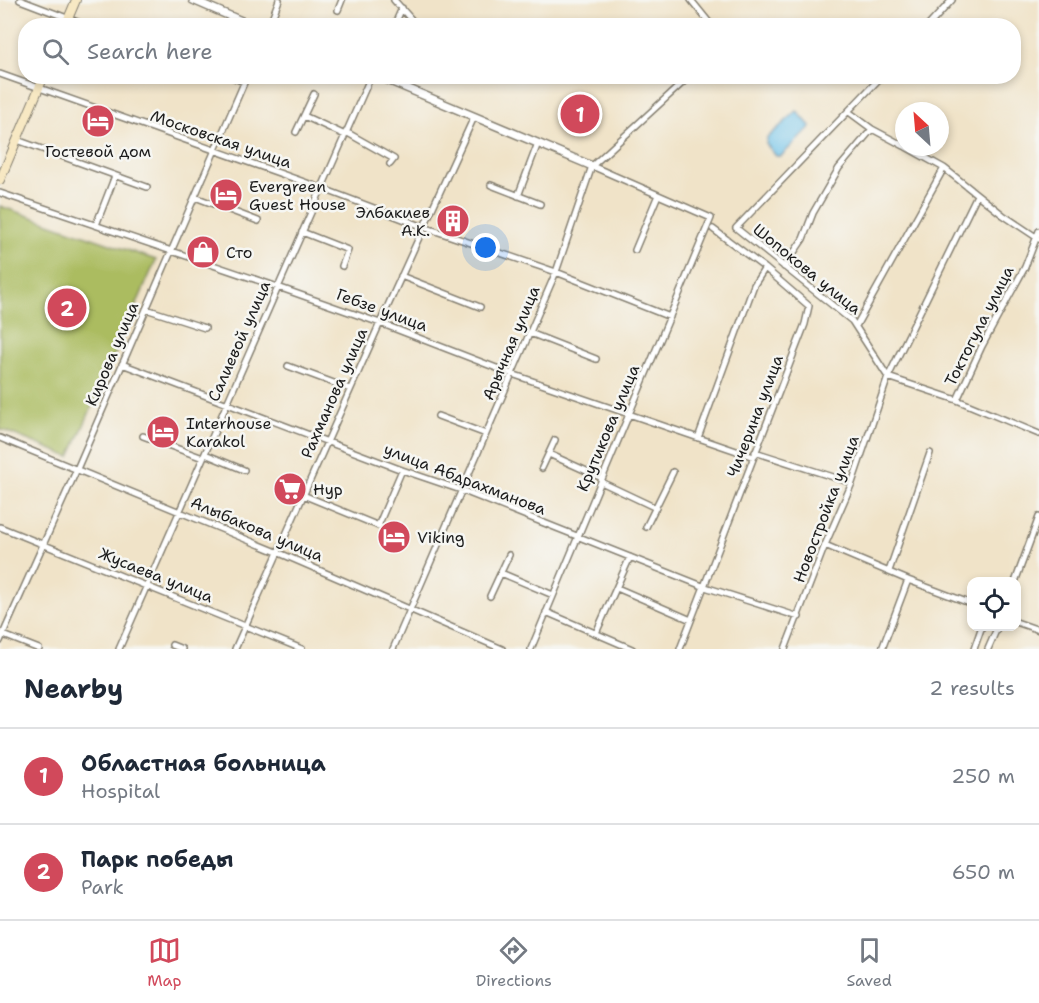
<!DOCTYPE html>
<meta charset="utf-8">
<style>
body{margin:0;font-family:"Shantell Sans",sans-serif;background:#f2f2f3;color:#1f2937}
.controls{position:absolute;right:18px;bottom:18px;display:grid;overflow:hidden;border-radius:12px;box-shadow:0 3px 9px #0003}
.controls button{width:54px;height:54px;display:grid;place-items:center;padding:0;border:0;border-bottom:2px solid #e0e1e3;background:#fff;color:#1f2937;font:30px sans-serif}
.compass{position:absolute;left:895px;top:102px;width:54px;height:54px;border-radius:50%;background:#fff;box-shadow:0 3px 9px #0003;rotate:334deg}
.you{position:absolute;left:486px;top:248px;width:21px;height:21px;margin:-15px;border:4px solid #fff;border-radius:50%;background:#1a73e8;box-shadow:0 0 0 9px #1a73e833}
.badge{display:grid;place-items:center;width:39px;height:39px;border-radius:50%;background:#d1495b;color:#fff;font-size:20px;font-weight:700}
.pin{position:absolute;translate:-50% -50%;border:3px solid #fff;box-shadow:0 2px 6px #0006}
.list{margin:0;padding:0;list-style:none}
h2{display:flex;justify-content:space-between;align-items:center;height:78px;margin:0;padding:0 24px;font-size:26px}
h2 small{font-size:20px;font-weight:400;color:#747a83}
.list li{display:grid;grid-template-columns:39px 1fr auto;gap:18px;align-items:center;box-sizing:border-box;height:96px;padding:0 24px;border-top:2px solid #e0e1e3}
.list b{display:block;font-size:22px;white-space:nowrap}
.list p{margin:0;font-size:20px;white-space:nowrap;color:#747a83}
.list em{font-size:20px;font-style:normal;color:#747a83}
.icon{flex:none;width:33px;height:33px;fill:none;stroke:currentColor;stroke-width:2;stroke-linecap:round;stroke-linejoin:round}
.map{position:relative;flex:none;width:1039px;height:649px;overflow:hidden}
.search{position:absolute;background:#fff;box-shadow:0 3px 9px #0003;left:18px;right:18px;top:18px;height:66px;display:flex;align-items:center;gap:15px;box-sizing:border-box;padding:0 21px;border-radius:24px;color:#747a83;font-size:22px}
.sheet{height:270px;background:#fff}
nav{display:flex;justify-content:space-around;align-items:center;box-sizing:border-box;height:84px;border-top:2px solid #e0e1e3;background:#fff;font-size:16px;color:#747a83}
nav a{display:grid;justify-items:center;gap:3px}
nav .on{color:#d1495b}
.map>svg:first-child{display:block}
.green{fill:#abbc60;stroke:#646c3e;stroke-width:1.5}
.water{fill:#6cc1e9;stroke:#446e82;stroke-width:1.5}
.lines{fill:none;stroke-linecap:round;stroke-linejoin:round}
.minor-casing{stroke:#868072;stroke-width:8}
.tertiary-casing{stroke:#868072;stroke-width:10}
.secondary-casing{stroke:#868072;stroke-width:10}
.minor{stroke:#fff;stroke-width:5}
.tertiary{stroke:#fff;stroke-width:7}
.secondary{stroke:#f7e8c3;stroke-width:8}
.labels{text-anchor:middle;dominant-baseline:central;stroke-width:5;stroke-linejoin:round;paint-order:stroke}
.street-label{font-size:16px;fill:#1c1c1c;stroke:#f6f6f2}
.poi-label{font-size:16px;fill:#1c1c1c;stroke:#f6f6f2;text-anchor:start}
</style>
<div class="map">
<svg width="1039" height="649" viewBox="0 0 1039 649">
<rect width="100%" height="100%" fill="#f6f6f2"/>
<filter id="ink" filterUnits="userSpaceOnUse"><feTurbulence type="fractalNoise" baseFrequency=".0167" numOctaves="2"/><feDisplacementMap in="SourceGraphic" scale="12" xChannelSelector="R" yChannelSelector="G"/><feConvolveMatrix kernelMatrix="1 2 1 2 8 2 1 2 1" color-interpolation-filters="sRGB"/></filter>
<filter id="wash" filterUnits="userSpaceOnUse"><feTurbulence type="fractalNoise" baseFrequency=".008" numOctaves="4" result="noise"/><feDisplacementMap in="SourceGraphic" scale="24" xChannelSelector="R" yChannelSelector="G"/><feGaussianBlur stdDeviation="1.35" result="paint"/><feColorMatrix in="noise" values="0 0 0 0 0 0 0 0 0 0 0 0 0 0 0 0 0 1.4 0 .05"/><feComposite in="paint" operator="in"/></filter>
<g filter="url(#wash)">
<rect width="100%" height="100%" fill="#f0e3c8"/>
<path class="green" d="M0,206L156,260L70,457L0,429Z"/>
<path class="water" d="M797,111L811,127L781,156H776L766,144L767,138Z"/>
</g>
<g filter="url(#ink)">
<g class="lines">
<defs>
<path id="minor" d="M20,0L88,26
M394,0L417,26
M691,0L712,26
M338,10L342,0
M269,26L279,0
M394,26L402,8
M928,26L952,0
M0,74L321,188L424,227L556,272L670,317
M230,76L244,82
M882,76L736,228L852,321L888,377L957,400L1039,434
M849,112L872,129L904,146
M304,116L345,135
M296,132L314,94
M346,132L394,159L390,164
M17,140L147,187
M906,147L944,168L1003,215L1039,239
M491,185L540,204
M0,193L278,287L380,323L512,374L754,457
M518,196L538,143
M195,197L258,221
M96,225L115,176
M302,232L348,250L342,266
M635,250L658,195
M784,267L803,239L813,213L839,168L872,129
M401,276L480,307
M146,309L205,328
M856,326L944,168
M530,333L596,359
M122,364L402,470L461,490L705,587L799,617
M288,366L350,389
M957,400L982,346L1025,267L1039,231
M438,416L486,434
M143,436L203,458
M0,438L277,552L502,649
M698,438L754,285L765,268
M755,452L852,483
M205,454L244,470
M549,454L602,478
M542,468L555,440
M601,482L656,508
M303,495L386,529
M378,526L402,470
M0,527L302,649
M646,527L673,472
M825,545L908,580L972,604
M889,571L930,453
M501,573L553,595
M1015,582L1039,517
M617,588L691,620
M490,596L509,555
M546,612L632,649
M1016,622L1039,630
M596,633L630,557
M1,634L39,649
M0,641L77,469L247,76
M172,645L182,649
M119,649L371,76
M235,649L380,323L474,117
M393,649L556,272L592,166L690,76
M531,649L711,218L592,166
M680,649L805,324L809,306L765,268L713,229
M785,649L825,545L852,483L888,377L977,195
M882,649L908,580
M974,649L982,626
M988,649L998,626"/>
<path id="tertiary" d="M193,0L253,26
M378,76L592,166"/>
<path id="secondary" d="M65,26L76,0
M0,180L44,76"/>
</defs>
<use href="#minor" class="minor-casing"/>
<use href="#tertiary" class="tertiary-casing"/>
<use href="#secondary" class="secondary-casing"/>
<use href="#minor" class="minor"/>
<use href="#tertiary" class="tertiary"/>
<use href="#secondary" class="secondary"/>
</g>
</g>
<defs>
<symbol id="hotel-disc" viewBox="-11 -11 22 22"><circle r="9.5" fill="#d1495b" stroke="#f6f6f2"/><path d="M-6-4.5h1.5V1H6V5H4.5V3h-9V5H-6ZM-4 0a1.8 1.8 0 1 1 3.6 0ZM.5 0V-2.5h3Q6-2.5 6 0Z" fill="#fff"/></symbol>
<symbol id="building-disc" viewBox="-11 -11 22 22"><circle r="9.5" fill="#d1495b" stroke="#f6f6f2"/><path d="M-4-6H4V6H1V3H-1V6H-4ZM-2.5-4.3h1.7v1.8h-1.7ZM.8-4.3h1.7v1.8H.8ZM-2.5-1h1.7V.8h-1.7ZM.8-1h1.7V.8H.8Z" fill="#fff"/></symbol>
<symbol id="shop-disc" viewBox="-11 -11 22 22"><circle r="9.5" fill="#d1495b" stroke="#f6f6f2"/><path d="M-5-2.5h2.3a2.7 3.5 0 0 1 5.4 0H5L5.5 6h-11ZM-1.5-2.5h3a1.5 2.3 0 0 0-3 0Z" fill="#fff"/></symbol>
<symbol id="supermarket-disc" viewBox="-11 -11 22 22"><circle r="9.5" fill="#d1495b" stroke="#f6f6f2"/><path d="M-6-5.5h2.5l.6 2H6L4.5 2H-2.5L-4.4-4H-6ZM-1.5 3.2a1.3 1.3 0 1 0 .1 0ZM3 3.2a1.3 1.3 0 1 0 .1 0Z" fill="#fff"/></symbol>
</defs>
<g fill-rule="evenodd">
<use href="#hotel-disc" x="79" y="102" width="38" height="38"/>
<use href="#hotel-disc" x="207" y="176" width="38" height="38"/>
<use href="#building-disc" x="434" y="202" width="38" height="38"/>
<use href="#shop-disc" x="184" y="233" width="38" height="38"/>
<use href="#hotel-disc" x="144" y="413" width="38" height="38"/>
<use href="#supermarket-disc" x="271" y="470" width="38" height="38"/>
<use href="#hotel-disc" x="375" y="518" width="38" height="38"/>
</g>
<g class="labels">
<g class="street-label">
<text transform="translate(221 139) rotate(19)">Московская улица</text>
<text transform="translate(807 269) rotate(39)">Шопокова улица</text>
<text transform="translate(382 310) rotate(20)">Гебзе улица</text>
<text transform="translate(979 326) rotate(-63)">Токтогула улица</text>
<text transform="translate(239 341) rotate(-66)">Салиевой улица</text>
<text transform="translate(511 343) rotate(-67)">Арычная улица</text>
<text transform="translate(112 354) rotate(-67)">Кирова улица</text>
<text transform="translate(334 393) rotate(-66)">Рахманова улица</text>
<text transform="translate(755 416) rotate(-69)">Чичерина улица</text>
<text transform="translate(608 428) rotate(-67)">Крутикова улица</text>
<text transform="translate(465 479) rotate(21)">улица Абдрахманова</text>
<text transform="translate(826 509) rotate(-69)">Новостройка улица</text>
<text transform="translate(257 529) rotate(23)">Алыбакова улица</text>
<text transform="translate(156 575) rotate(22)">Жусаева улица</text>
</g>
<g class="poi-label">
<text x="98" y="151" text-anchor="middle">Гостевой дом</text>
<text x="249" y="186">Evergreen<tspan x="249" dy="18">Guest House</tspan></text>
<text x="430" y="212" text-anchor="end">Элбакиев<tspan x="430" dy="18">А.К.</tspan></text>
<text x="226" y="252">Сто</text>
<text x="186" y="423">Interhouse<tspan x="186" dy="18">Karakol</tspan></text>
<text x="313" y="489">Нур</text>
<text x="417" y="537">Viking</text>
</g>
</g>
</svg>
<div class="controls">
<button><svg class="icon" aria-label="locate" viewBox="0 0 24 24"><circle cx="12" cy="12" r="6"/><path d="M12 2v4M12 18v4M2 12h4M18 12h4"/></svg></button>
</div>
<svg class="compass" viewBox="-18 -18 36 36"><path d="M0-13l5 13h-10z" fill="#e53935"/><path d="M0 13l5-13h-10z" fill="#747a83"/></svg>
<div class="you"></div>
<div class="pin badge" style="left:580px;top:114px">1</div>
<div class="pin badge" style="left:67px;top:308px">2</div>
<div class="search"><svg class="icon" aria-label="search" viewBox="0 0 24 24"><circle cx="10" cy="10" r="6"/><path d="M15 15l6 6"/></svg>Search here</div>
</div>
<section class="sheet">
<h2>Nearby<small>2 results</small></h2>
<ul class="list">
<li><span class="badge">1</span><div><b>Областная больница</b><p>Hospital</p></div><em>250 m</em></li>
<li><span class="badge">2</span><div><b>Парк победы</b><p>Park</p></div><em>650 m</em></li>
</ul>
</section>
<nav>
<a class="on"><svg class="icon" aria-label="map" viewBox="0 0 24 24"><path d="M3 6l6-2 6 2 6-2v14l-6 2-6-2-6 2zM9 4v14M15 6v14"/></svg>Map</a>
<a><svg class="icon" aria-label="directions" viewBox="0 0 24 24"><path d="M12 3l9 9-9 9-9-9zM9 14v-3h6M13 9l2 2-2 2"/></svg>Directions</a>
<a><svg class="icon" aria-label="saved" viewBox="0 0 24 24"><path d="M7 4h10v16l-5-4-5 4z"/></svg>Saved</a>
</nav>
